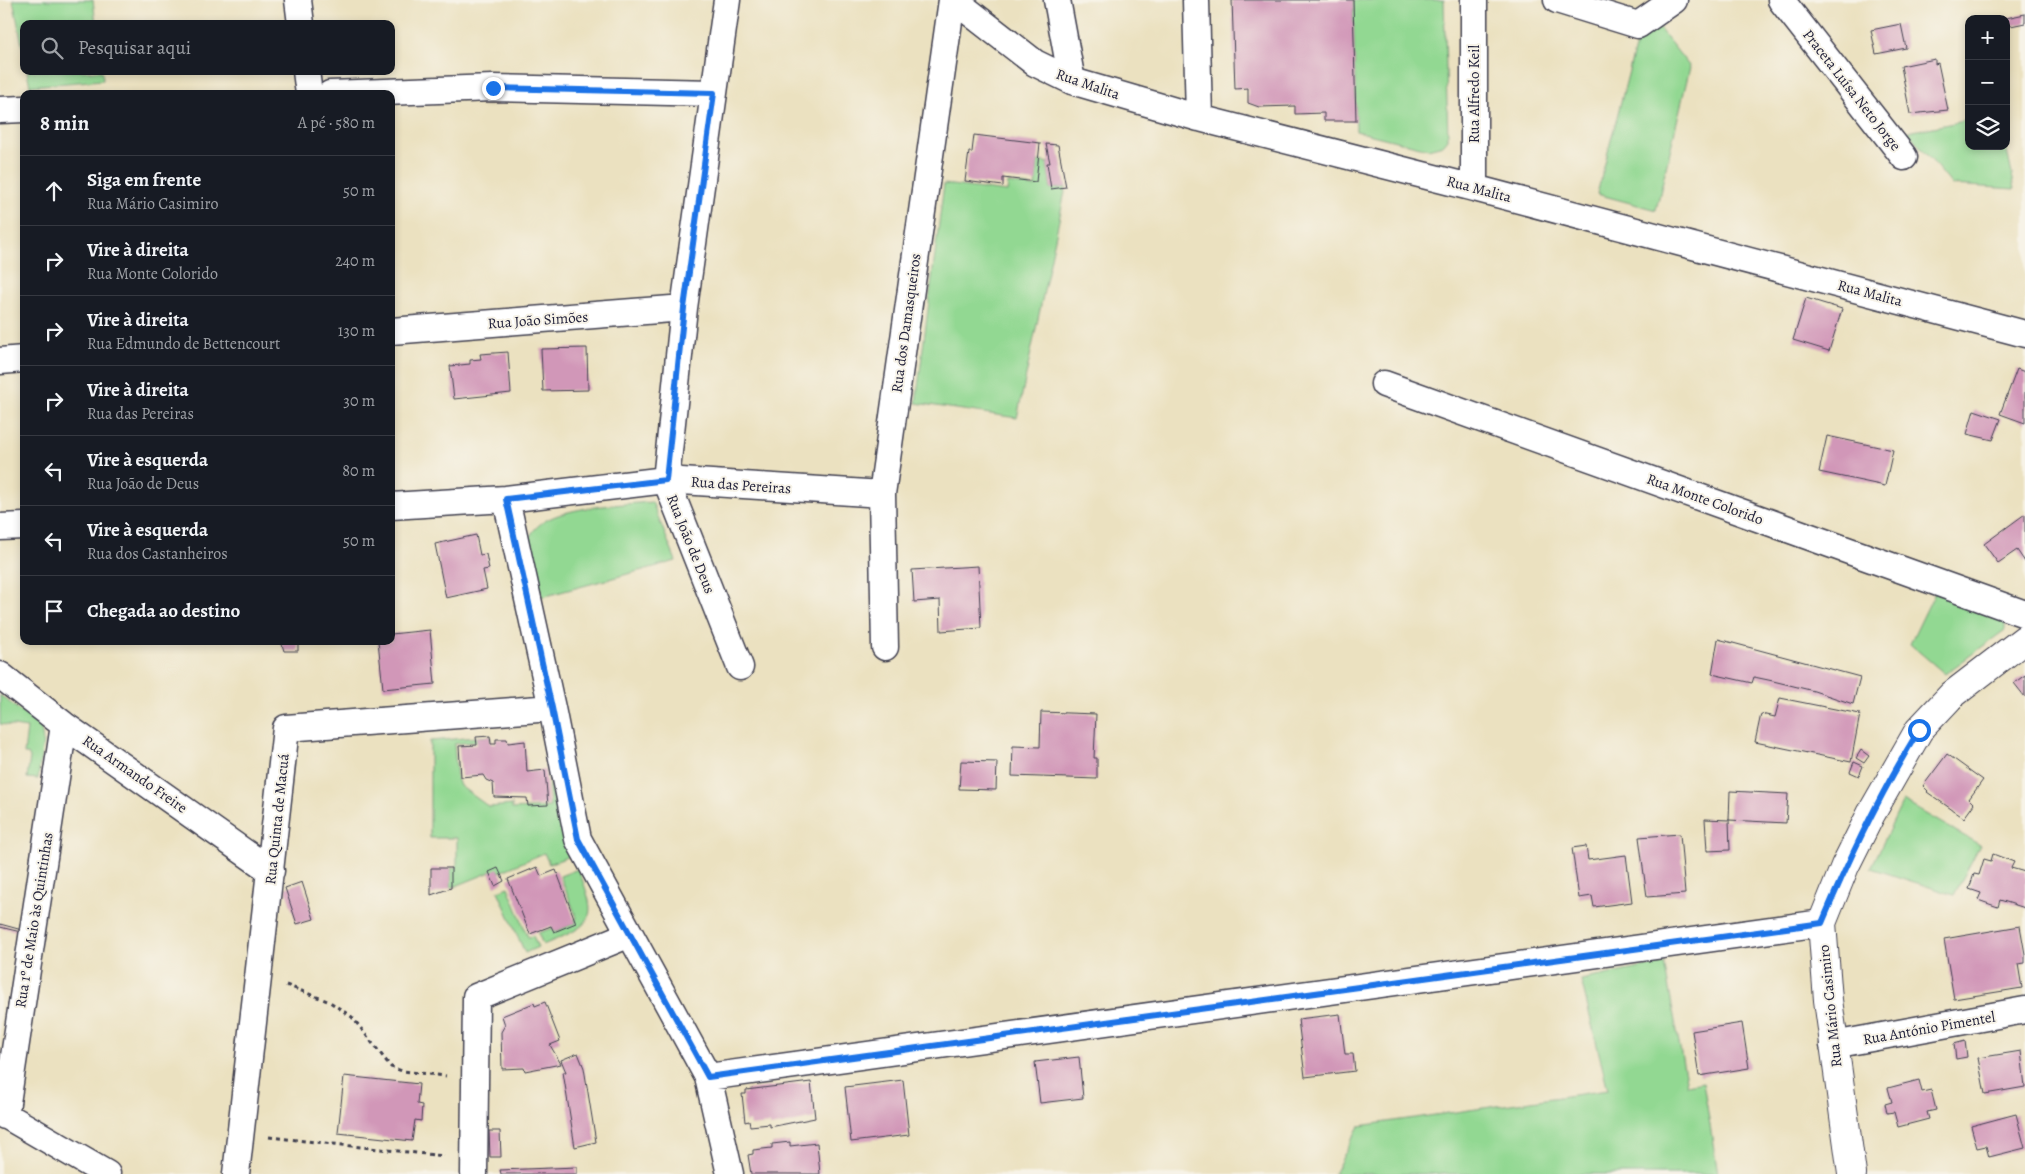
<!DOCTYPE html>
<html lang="pt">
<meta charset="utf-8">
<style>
body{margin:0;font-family:Alegreya,serif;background:#242831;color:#f1f3f6}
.controls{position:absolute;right:15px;top:15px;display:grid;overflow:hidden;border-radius:10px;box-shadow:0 2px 8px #0003}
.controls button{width:45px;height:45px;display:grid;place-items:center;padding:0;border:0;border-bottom:1px solid #363941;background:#171b24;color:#f1f3f6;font:25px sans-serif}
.stop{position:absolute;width:15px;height:15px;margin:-11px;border:4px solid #1a73e8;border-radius:50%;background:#fff}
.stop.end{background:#1a73e8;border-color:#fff;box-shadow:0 1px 5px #0008}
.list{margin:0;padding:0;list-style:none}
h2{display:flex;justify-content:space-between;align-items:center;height:65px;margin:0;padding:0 20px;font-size:21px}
h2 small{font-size:16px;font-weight:400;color:#9ea1a6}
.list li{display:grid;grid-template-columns:32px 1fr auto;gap:15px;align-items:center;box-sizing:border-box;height:70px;padding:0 20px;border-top:1px solid #363941}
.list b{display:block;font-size:19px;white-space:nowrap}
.list p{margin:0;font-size:16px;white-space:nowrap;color:#9ea1a6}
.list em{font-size:16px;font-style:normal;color:#9ea1a6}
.icon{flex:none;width:28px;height:28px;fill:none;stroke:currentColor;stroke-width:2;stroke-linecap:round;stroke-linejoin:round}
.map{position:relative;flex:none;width:2025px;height:1174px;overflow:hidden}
.search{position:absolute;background:#171b24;box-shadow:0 2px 8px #0003;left:20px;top:20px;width:375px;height:55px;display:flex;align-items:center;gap:12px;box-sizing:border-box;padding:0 18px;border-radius:10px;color:#9ea1a6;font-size:19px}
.panel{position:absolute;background:#171b24;box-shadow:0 2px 8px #0003;left:20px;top:90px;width:375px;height:555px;border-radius:10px}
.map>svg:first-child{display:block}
.green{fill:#92d892;stroke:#5a7d66}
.building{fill:#d197b8}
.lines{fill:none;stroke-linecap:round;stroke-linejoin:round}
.minor-casing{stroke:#403f4f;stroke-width:29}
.tertiary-casing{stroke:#403f4f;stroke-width:30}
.path{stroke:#403f4f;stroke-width:3;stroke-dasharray:4 4;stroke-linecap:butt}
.minor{stroke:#fff;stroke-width:26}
.tertiary{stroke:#fff;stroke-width:28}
.route{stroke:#1a73e8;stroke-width:6}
.labels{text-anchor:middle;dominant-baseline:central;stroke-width:4;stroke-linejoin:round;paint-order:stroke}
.street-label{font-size:15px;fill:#22223b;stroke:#f7f3e8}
</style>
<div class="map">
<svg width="2025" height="1174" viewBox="0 0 2025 1174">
<rect width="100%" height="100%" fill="#f7f3e8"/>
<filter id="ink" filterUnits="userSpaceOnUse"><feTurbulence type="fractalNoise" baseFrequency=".02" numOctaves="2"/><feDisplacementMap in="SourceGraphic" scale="10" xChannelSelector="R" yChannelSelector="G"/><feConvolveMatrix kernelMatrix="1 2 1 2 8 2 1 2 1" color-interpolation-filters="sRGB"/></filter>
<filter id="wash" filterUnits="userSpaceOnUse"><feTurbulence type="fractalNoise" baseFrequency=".0096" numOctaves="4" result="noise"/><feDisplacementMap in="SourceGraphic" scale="20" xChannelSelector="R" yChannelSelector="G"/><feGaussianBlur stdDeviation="1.12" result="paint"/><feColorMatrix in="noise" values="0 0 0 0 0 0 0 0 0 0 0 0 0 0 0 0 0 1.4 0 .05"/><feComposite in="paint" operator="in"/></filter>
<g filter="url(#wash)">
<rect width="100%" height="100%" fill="#ebe1c0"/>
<path class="green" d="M13,0H93L96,24H24V54Z
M1353,0H1444L1448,139L1443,145L1428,149L1356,131Z
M1658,27L1690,67L1656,210L1597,194L1637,40Z
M27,71H102L103,80L30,86Z
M1969,120V146H2006L2015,189L1952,185L1908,132Z
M1038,161L1050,163H1047L1051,189L1066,187L1017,418L916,403L944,184L1007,192L1008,183L1035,187Z
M652,502L676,561L542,597L529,545C528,505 622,505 652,502Z
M1935,592L2005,620V630L1945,674L1910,644Z
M0,695L41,727L43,742L38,779L27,778L30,758L28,754H24L27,728L0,724Z
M490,736L491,740L454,744L457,778L460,786L489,807L512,805V809L550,807L548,774L556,806L573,855L549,864L544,853L500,872L498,869L451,888V868L457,867V838H430V741Z
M1903,801L1980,845L1954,895L1871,868Z
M578,869C600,922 593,924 543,945L538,933L552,928L554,932L576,923L575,919L577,918L560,876Z
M508,887L528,937L533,936L538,947L525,953L498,891Z
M1664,963L1687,1085L1703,1082L1718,1174H1334L1359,1126L1608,1090L1581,980Z"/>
<g id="blocks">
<path class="building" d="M1232,0H1353L1356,121H1324V113L1295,114V106L1259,107L1248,103V88L1235,89Z
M2025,14V23L2006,27V18Z
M1901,24L1906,48L1876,54L1871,30Z
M1935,59V64L1938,63L1948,110L1910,114L1901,66Z
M974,135L1040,143L1036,182L1003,178V186L965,181L969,152H972Z
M1046,144L1058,145L1066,187L1051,189L1047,163H1050Z
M1806,298L1842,309L1829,351L1793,340Z
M587,348L588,390L543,391L541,349Z
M508,352L511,393L454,399L450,366L470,364V360L481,359L480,354Z
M2017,369L2025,372V423L2000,414Z
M1974,410L2001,419L1993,440L1967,434Z
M1827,436L1893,450L1885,486L1819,472Z
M2025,514V562L2017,550L1998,563L1984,544Z
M476,535L480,555L486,554L489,569L483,570L487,589L446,598L435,544Z
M978,566L981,628L941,631L940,600L914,602L912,570Z
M430,630L435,684L383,689L378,641H391V634Z
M1718,639L1860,677L1853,704L1814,691L1773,681L1754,677L1752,683L1712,674Z
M281,641H298V651H284Z
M2025,675V697L2014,683Z
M1780,698L1860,714L1851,762L1755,742L1761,714L1775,717Z
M1041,712L1096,714L1094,758H1097V779L1012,776L1013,746L1040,747Z
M490,736L491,744H496V739H507L508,743L525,741L527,772L545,770L548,805L528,806L527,798L494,797L493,783L486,780L483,775L461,777L459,746L477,745L476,737Z
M1861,750L1869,756L1864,763L1856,758Z
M1947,754L1983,780L1969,799L1974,804L1964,818L1927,792L1928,791L1923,786Z
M961,761L997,762L996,790L959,789Z
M1854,762L1863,766L1859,776L1850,772Z
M1730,791L1788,794L1786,823L1729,820Z
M1705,819L1729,820L1730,850L1707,851Z
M1680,834L1685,894L1647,897L1639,837Z
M1586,846L1588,860L1626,855L1632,902L1594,907L1592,896L1579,898L1572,848Z
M1993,854L2014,862L2011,868L2025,872V908L2000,900L1998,907L1978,900L1981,893L1969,889L1974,874L1979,875L1984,859L1991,861Z
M537,867L541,876L556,870L576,923L554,932L551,926L530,934L508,879Z
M431,868H451V888L431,895Z
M498,868L504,881L495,886L489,872Z
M302,882L314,919L297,924L285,888Z
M0,924L22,930L21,932L0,927Z
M2020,926L2025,954V963L2018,964L2022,988L1954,999L1944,939Z
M545,1002L560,1041L550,1045L561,1064L525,1071L524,1068L502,1069L501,1032L505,1025L502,1016L534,1003L535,1006Z
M1340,1014L1345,1054H1353L1355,1071L1305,1077L1298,1019Z
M1742,1023L1749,1068L1699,1076L1692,1031Z
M1965,1041L1967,1057L1956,1059L1954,1044Z
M2021,1051L2025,1087L1985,1094L1978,1058Z
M578,1053L584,1068L596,1142L575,1147L563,1072H566L561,1060Z
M1079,1057L1083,1098L1040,1103L1035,1062Z
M344,1076L419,1084L417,1104L422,1105L421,1121L415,1120L412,1141L338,1133Z
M903,1080L909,1135L851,1142L845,1087Z
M1919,1080L1922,1092L1931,1090L1936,1110L1927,1112L1929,1119L1898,1127L1894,1112L1887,1113L1885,1104L1892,1102L1888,1088Z
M811,1082L815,1118L770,1127V1124L750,1126L749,1121L745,1122L742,1094H746V1090Z
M2016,1114L2025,1148L1989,1157L1986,1146L1977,1148L1971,1126Z
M489,1131H500L501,1157H490Z
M790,1142V1146L817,1143L820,1174H751L748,1155L753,1154V1150L772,1148V1144Z
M577,1167V1174H501L500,1170Z"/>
</g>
</g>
<g filter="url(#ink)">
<use href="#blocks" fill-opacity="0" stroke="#403f4f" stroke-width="1"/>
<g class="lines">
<defs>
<path id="minor" d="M298,0L301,24
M727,0L684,308L666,480L740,667
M954,0L1035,63L1072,81L1199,118L1474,188L2025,334
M1057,0L1072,81
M1196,0L1199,118
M1557,0L1638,25L1674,0
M1781,0L1904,157
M306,71L309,94
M330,94L493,88L714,93
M0,110L24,109
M1474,188V0
M391,331L684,308
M0,361L24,359
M1384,384L2025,614
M506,499L552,708L578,839L708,1077L730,1174
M391,506L506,499L666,480L882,494
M0,527L24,526
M885,647L882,494L952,0
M0,675L64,725L271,871
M1833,1045L2025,1010
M708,1077L1822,923
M0,1112L107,1174
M5,1116L64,725
M236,1174L286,728L552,708
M474,1174L476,997L630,934"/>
<path id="tertiary" d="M1852,1174L1828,1000L1822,923L1845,866L1871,814L1919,730L1952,695L2025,639"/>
</defs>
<use href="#minor" class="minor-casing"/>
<use href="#tertiary" class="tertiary-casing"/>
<path class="path" d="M286,985L330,1002L352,1017L391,1067L402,1071L446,1076
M269,1137L444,1156"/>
<use href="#minor" class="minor"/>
<use href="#tertiary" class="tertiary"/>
</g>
</g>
<g class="lines" filter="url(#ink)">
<path class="route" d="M493,88L714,93L684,308L666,480L506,499L552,708L578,839L708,1077L1822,923C1850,856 1881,792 1919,730"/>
</g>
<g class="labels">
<g class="street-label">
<text transform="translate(1088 84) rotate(19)">Rua Malita</text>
<text transform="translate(1852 90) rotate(52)">Praceta Luísa Neto Jorge</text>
<text transform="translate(1474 94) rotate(-90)">Rua Alfredo Keil</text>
<text transform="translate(1479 189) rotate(15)">Rua Malita</text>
<text transform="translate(1870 293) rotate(15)">Rua Malita</text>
<text transform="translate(538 320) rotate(-4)">Rua João Simões</text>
<text transform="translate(906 323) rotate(-82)">Rua dos Damasqueiros</text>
<text transform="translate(741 485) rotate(4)">Rua das Pereiras</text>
<text transform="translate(1705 499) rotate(20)">Rua Monte Colorido</text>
<text transform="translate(691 544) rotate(68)">Rua João de Deus</text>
<text transform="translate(135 774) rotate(35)">Rua Armando Freire</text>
<text transform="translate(277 819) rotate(-84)">Rua Quinta de Macuá</text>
<text transform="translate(34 920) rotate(-81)">Rua 1º de Maio às Quintinhas</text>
<text transform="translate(1830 1006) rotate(-96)">Rua Mário Casimiro</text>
<text transform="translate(1929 1028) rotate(-10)">Rua António Pimentel</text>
</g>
</g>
</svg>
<div class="controls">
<button>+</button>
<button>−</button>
<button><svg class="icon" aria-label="layers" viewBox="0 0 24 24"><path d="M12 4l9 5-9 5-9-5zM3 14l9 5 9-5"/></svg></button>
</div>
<div class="stop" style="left:1919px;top:730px"></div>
<div class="stop end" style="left:493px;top:88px"></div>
<div class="search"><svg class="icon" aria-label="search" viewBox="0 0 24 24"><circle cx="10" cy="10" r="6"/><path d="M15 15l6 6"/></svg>Pesquisar aqui</div>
<section class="panel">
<h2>8 min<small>A pé · 580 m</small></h2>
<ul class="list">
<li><svg class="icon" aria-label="ahead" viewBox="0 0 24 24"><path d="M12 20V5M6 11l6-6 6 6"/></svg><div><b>Siga em frente</b><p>Rua Mário Casimiro</p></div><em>50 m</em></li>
<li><svg class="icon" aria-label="right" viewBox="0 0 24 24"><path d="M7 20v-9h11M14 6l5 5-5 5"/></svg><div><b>Vire à direita</b><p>Rua Monte Colorido</p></div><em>240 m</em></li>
<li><svg class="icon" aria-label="right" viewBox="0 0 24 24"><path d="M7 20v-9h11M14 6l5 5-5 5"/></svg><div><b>Vire à direita</b><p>Rua Edmundo de Bettencourt</p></div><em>130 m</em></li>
<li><svg class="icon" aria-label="right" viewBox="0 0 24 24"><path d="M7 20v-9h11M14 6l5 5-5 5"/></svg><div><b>Vire à direita</b><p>Rua das Pereiras</p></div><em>30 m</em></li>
<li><svg class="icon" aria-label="left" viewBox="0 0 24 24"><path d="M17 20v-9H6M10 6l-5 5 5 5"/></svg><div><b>Vire à esquerda</b><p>Rua João de Deus</p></div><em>80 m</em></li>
<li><svg class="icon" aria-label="left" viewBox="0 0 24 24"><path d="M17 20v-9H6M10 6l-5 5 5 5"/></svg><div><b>Vire à esquerda</b><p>Rua dos Castanheiros</p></div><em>50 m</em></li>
<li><svg class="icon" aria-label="arrive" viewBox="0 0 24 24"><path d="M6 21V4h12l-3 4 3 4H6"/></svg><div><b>Chegada ao destino</b></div></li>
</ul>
</section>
</div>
